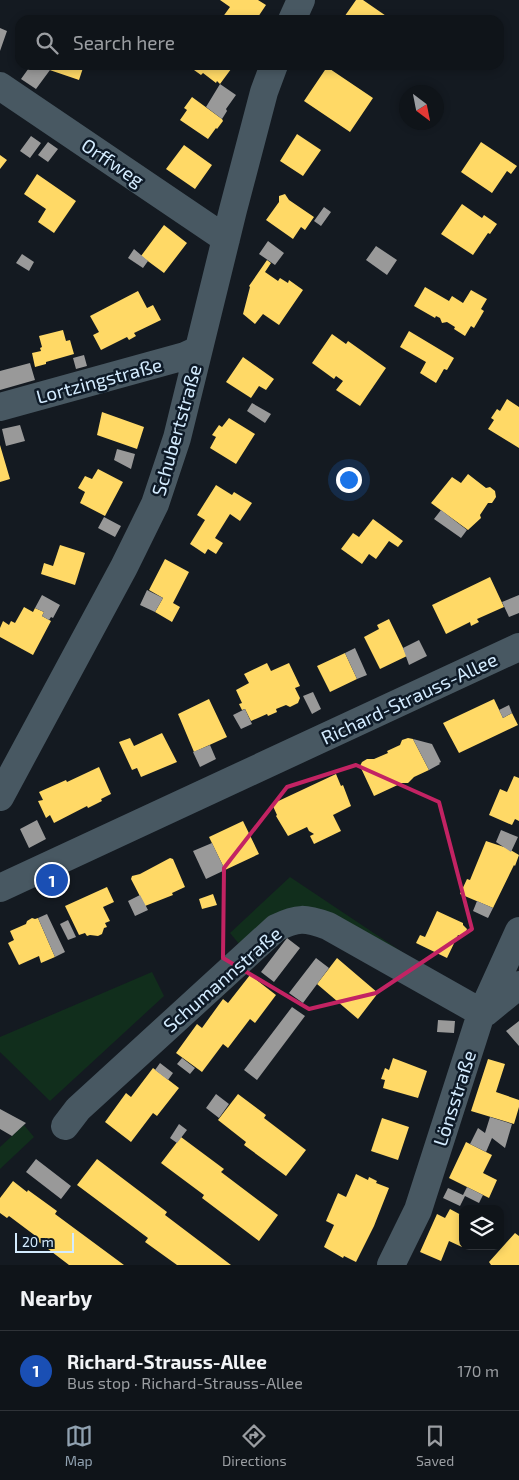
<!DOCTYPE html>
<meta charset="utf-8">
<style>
body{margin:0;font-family:"Exo 2",sans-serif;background:#1d2126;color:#f1f3f6}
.controls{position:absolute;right:15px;bottom:15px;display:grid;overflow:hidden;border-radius:10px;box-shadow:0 2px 8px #0003}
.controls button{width:45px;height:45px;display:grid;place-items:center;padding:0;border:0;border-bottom:1px solid #2f3338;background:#0f1419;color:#f1f3f6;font:25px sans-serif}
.compass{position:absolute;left:399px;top:85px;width:45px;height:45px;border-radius:50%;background:#0f1419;box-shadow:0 2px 8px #0003;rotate:148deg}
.scale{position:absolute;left:15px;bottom:12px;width:59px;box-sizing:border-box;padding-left:5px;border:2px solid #d4ecff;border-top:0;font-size:14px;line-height:18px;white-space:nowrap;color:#d4ecff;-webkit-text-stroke:4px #0e1a27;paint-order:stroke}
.you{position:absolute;left:348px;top:479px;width:18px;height:18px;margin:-12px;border:4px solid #fff;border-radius:50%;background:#1a73e8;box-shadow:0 0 0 8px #1a73e833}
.badge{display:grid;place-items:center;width:32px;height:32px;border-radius:50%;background:#91a2b1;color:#fff;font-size:16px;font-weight:700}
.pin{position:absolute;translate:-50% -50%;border:2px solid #fff;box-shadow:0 1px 5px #0006}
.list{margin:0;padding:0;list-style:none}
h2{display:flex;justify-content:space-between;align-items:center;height:65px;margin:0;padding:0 20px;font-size:21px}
h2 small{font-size:16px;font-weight:400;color:#9b9ea2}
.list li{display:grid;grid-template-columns:32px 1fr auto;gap:15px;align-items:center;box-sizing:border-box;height:80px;padding:0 20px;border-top:1px solid #2f3338}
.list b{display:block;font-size:19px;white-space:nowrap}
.list p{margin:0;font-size:16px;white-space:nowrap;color:#9b9ea2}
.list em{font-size:16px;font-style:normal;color:#9b9ea2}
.icon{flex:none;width:28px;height:28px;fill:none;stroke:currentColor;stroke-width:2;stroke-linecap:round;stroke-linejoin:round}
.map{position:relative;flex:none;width:519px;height:1265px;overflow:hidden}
.search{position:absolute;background:#0f1419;box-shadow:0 2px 8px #0003;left:15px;right:15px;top:15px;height:55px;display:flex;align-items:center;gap:12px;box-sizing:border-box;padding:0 18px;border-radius:15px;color:#9b9ea2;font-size:19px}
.sheet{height:145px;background:#0f1419}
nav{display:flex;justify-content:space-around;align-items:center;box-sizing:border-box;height:70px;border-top:1px solid #2f3338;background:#0f1419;font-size:14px;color:#9b9ea2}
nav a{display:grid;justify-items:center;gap:2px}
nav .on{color:#91a2b1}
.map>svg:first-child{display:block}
.green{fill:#112e1c}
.homes{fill:#ffd966}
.industry{fill:#999}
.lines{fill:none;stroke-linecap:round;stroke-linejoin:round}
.minor{stroke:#485862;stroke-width:28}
.marked{fill:none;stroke:#c32363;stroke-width:4;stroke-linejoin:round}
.labels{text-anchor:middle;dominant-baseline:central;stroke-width:5;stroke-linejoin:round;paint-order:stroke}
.street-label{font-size:19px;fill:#d4ecff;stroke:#0e1a27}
</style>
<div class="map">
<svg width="519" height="1265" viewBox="0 0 519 1265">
<rect width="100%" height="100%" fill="#141a21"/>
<path class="green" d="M290,877L450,984L333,916L240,945L230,933Z
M152,972L164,996L50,1101L0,1052V1037Z
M24,1125L34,1137L0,1169V1147Z"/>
<path class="homes" d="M220,0H258L266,5L256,20H224L222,18L230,7Z
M356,0H363L392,20H342Z
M35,65H84L79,80Z
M191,65H234L220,84L217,81L216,83L203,73L201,75L194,70L195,68Z
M327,67L373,98L350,132L304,101Z
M192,97L222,119L223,121L217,129L216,128L208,139L180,120L187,110L184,108Z
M297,134L321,150L303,176L280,161Z
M481,142L517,166L511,174L507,171L492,193L461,172Z
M184,145L212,165L195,189L166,169Z
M0,155L7,160L0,169Z
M37,174L76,201L54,233L38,222L46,209L24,194Z
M285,194L289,200L314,217L305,230L301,227L293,239L266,220L279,202V196Z
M462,204L482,218L484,215L497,224L490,234L488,233L473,255L441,234Z
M164,225L187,243L164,273L141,256Z
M267,260L271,263L265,272L278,281L280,278L288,283L289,280L303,290L279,325L263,314L255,324L243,314L250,287L249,286Z
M425,287L449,301L452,296L463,303L471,290L487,299L481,309L484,311L474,328L471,326L465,336L454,329L455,327L447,322L442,323L440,318L436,316L435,318L414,306Z
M138,291L147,308L153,305L161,320L134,333L136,336L129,340L127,337L101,350L93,335L99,332L90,316Z
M63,330L66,341L70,340L74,354L46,362V364L35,367L32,353L41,351L40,348L42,347L39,336Z
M409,331L454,358L447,370L444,369L436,383L420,373L426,362L400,347Z
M332,334L346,344L348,341L386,368L360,406L336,390L343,381L336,376L334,379L312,363Z
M243,357L274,379L266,390L259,386L251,398L226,382Z
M507,399L519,407V448L488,429L494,420L491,418L497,409L500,411Z
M102,412L144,427L137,449L97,435Z
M229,418L255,434L236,464L210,448L216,437L212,435L219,425L222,427Z
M0,445L10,479L0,482Z
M98,469L123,482L105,516L80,503L85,492L78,488L85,476L92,479Z
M468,474L486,488L490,487L495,491L496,497L492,503H488L480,515L481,518L468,530L431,503L452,477L461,483Z
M216,485L232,495L234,492L252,503L240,521L230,514L215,538L223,543L216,554L208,549L205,554L190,544L205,520L197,515Z
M373,519L403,541L398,547L389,541L376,559L369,554L362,564L341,549L353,533L359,537Z
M60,545L85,553L75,585L41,574L44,563L53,566Z
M165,559L189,572L173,603L180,607L172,622L155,612L163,598L149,590Z
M490,577L504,607L477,619L479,622L471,626L470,622L446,634L432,605Z
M24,607L33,612L35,608L44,612L42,616L51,621L33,655L0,637V628L3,621L9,625L11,621L15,623Z
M389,619L407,656L380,669L364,637L379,629L377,625Z
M345,653L357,679L330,692L317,666Z
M267,663L271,671L289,663L300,686L295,688L300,698L298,703L290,707L286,705L276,709L277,712L268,716L267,714L251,721L245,709L242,710L239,704L242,703L236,690L249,683L244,674Z
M209,699L227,737L194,752L178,714Z
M494,699L503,718L512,713L518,725L459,753L443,723Z
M162,733L177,762L141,777L137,768L132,770L119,742L130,738L134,746Z
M408,738L413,739L429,770L414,777L408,783H402L374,796L360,766L362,762L367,759H374L388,753L387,751L400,745L402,740Z
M99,767L111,794L101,799L102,801L88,808L87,806L54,823L50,815L46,818L38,801L43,800L39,792L66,780L67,782Z
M336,774L341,786L343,785L351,806L333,815L341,831L314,844L310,836L314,834L309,831L307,827L288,836L276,816L277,815L272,804Z
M514,776L519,778V821L515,819L512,825L489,815L500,789L507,792Z
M243,821L259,854L225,870L209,837Z
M486,841L507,848L519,855L515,866L514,865L493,908L460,894L467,879L470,880Z
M170,858L173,859L185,887L172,893L173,895L145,906L131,879L132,876L140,874Z
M107,887L114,902L103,907L110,921L105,923L107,927L104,928L102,934L98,936L90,935L87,936L85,933L79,935L65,906Z
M213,894L217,905L202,909L199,899Z
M437,911L463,923V925L467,929L465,935L462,936L458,935L447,958L416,943L420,935L425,937Z
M32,918L35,919L38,918L55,957L41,963L39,956L19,965L8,943L14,940L10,931L26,924L27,921Z
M337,958L378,993L358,1019L317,984Z
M250,975L276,995L255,1023L250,1019L228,1048L223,1044L202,1072L176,1053L197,1024L202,1028L223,999L228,1003Z
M393,1058L427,1071L418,1098L383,1088L385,1080L381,1079L385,1068L389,1070Z
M488,1059L505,1064L496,1092L519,1100V1107L514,1124L471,1111Z
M153,1068L179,1088L157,1116L153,1113L131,1142L105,1122L126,1093L131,1097Z
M238,1094L266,1115L264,1118L306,1150L286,1176L244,1145L246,1142L218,1120Z
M382,1118L409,1127L398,1160L371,1151Z
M181,1137L224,1169L221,1172L278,1215L259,1241L202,1198L204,1195L161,1163Z
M466,1142L492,1155L483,1173L497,1180L489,1198L449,1178Z
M97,1159L167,1212L165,1215L231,1265H177L145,1242L148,1238L77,1185Z
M356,1174L368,1180L369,1177L377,1181L376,1183L389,1188L374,1226L356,1262L344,1256L343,1258L324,1247L334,1225L326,1221L338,1193L346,1197Z
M13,1181L27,1192L28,1190L57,1211L55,1214L124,1265H69L35,1239L37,1237L9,1216L7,1218L0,1213V1198Z
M450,1209L463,1216V1245L462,1247L449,1241L441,1261L420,1252L437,1214L445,1218Z
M515,1233L519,1236V1265H491L489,1262Z"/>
<path class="industry" d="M0,28L7,31L0,51Z
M31,65L50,70L36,89L21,79Z
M220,84L236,95L226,109L227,111L222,119L206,107Z
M31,136L41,143L30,158L20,151Z
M48,142L58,149L48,162L38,155Z
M324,207L331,212L321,226L314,221Z
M268,241L284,253L275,265L259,254Z
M376,246L397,260L387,275L366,260Z
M134,249L148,261L143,268L128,258Z
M22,254L34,262L29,271L16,263Z
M84,355L87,366L76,369L73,358Z
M30,363L35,380L0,390V371Z
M252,403L271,414L265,423L247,411Z
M20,425L25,441L6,446L2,429Z
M117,449L135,454L131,469L114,460Z
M441,510L467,530L461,538L434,519Z
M104,517L121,526L115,537L98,528Z
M147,590L163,598L155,612L140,605Z
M42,595L60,605L53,618L51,617L49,620L42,616L44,612L35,608Z
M519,595V613L509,617L502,602Z
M419,640L427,656L409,665L403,648Z
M355,648L367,675L357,679L345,653Z
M313,692L321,709L312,714L303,696Z
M509,705L512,713L503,718L499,710Z
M245,709L252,724L241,729L233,715Z
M413,739L432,744L441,762L439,763L440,764L429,770Z
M210,745L216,759L200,767L193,752Z
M37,820L46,839L29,848L20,829Z
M501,830L518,837L511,852L496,842Z
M212,843L225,870L206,879L193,851Z
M140,895L148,910L135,916L128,901Z
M477,901L493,908L488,918L473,911Z
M47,914L65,952L55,957L38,918Z
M68,920L76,937L68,940L60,924Z
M287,938L300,948L274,982L261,972Z
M316,958L329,968L303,1003L289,993Z
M292,1007L305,1016L257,1080L244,1070Z
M438,1020L455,1021L454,1033L437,1032Z
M519,1021V1046L506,1031Z
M182,1058L195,1068L190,1074L177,1064Z
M160,1063L173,1073L168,1080L155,1070Z
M216,1094L229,1104L219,1118L206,1108Z
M0,1109L26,1123L12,1136L0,1129Z
M490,1117L512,1124L505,1148L492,1138L486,1152L470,1144L478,1128L485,1133Z
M179,1124L187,1130L177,1143L170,1138Z
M36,1159L71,1186L61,1199L26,1172Z
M467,1187L483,1195L479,1203L465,1196L460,1206L443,1198L448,1188L463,1195Z"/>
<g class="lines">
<path class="minor" d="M292,20L301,0
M0,86L226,239
M0,407L185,356L198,350
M0,797L124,567L155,504L177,438L233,210L264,92L274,65
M0,888L519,647
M485,1013L519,985
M65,1126L78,1109L276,928C298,917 305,918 328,926L482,1013
M391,1265L418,1210L480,1017L519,931"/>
</g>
<path class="marked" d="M356,765L439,802L472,929L376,993L309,1009L223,958L224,868L287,787Z"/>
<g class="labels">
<g class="street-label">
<text transform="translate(113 162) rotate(34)">Orffweg</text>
<text transform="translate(99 380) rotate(-15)">Lortzingstraße</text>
<text transform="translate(176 430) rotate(-74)">Schubertstraße</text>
<text transform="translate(409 698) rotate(-25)">Richard-Strauss-Allee</text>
<text transform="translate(222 979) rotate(-41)">Schumannstraße</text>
<text transform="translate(454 1098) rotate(-72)">Lönsstraße</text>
</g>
</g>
</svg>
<div class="controls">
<button><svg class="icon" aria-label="layers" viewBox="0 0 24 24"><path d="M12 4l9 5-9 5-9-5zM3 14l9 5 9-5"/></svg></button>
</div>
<svg class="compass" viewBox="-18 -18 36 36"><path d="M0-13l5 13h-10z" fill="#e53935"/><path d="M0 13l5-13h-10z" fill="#9b9ea2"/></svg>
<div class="scale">20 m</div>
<div class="you"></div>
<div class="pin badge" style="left:52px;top:880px;background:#1a4fb4">1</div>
<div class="search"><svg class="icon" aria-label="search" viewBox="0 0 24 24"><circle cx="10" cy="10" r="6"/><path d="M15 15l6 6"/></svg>Search here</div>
</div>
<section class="sheet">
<h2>Nearby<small></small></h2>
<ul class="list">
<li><span class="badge" style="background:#1a4fb4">1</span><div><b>Richard-Strauss-Allee</b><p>Bus stop · Richard-Strauss-Allee</p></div><em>170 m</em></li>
</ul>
</section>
<nav>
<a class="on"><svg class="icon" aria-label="map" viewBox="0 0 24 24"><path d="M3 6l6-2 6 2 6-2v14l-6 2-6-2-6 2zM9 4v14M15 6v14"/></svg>Map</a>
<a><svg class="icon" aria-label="directions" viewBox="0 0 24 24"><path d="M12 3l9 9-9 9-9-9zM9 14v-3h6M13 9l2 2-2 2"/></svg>Directions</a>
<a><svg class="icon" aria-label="saved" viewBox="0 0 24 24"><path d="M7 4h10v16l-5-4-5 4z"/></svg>Saved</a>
</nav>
